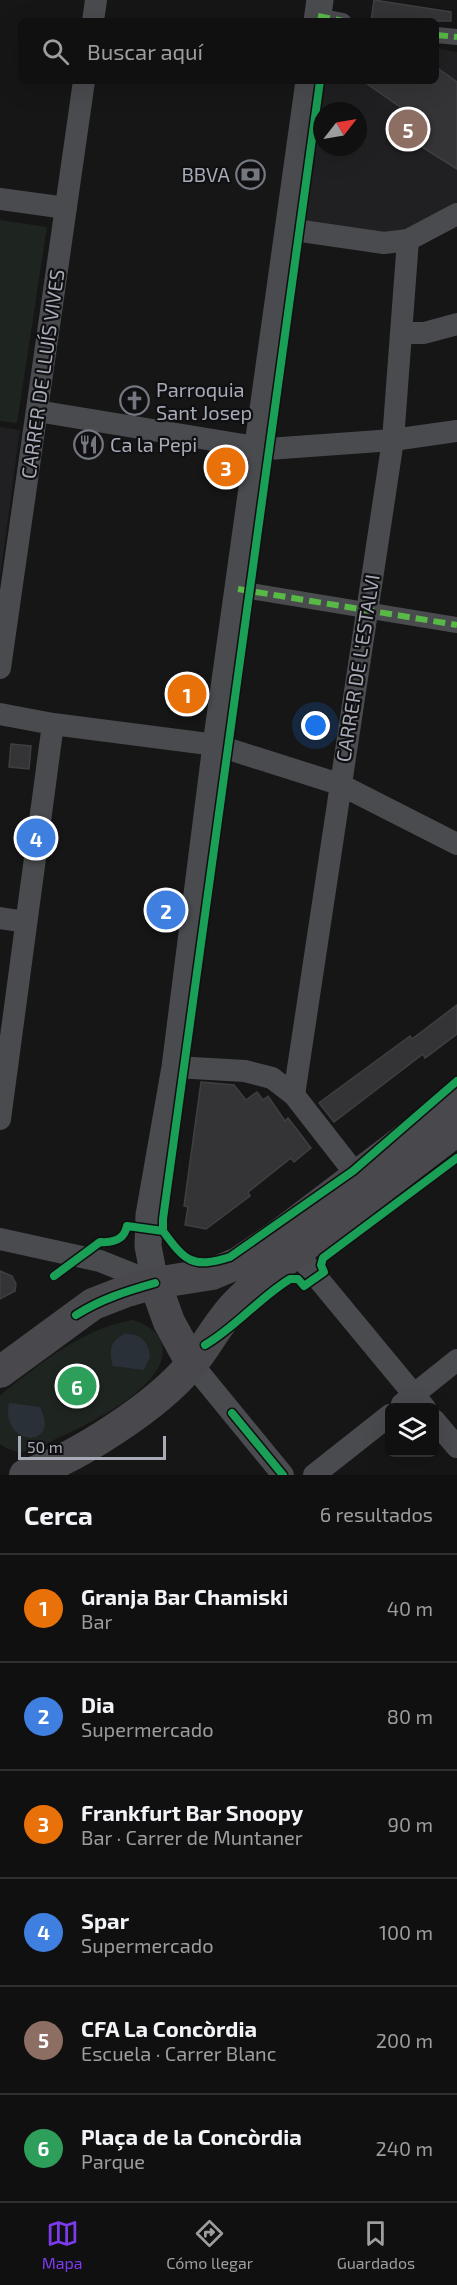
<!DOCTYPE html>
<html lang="es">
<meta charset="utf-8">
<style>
body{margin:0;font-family:"Exo 2",sans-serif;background:#1e1e1e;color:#f1f3f6}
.controls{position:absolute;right:18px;bottom:18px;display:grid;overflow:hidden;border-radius:9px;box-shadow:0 6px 24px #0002}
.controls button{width:54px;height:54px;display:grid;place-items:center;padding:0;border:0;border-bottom:2px solid #303030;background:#101010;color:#f1f3f6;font:30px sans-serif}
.compass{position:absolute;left:313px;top:102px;width:54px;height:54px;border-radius:50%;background:#101010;box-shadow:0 6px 24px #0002;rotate:59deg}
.scale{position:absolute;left:18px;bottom:15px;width:148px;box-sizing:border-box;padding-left:6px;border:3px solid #a7abb7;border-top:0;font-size:16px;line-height:21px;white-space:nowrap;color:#a7abb7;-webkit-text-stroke:4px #101012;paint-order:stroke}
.you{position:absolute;left:316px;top:726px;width:21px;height:21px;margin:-15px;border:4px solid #fff;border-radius:50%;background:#1a73e8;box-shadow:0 0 0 9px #1a73e833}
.badge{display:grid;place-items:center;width:39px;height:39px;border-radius:50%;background:#7c3aed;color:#fff;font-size:20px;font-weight:700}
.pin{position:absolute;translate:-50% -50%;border:3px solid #fff;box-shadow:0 2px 6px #0006}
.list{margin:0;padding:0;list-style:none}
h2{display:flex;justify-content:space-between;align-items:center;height:78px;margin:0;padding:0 24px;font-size:26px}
h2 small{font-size:20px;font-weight:400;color:#9c9d9f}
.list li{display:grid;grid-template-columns:39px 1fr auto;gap:18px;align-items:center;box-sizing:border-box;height:108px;padding:0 24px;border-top:2px solid #303030}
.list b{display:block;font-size:22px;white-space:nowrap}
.list p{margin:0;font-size:20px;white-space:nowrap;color:#9c9d9f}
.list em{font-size:20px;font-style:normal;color:#9c9d9f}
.icon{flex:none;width:33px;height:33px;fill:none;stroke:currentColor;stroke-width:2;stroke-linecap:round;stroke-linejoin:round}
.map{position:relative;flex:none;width:457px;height:1475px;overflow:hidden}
.search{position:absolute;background:#101010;box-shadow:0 6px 24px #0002;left:18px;right:18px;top:18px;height:66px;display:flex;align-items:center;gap:15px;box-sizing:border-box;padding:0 21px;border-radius:9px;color:#9c9d9f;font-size:22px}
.sheet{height:726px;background:#101010}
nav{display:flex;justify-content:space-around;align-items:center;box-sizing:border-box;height:84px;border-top:2px solid #303030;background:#101010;font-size:16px;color:#9c9d9f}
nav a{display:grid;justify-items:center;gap:3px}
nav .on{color:#7c3aed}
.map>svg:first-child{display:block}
.built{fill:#202022;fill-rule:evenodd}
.green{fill:#1e2520}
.water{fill:#2a3038}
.building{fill:#343436;stroke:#3f3f42;stroke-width:1.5}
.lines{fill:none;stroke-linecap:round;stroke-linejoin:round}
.pedestrian{stroke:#4a4b4f;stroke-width:16}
.minor{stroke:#4a4b4f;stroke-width:22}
.tertiary{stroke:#4a4b4f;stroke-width:27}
.secondary{stroke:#49494d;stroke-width:32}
.quiet{stroke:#58b947;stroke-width:6;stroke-dasharray:12 6;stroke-linecap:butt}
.cycleway-casing{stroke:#101012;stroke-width:11}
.cycleway{stroke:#1a9f57;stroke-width:8}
.labels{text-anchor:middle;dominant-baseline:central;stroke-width:4.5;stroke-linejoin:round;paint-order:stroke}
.poi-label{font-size:20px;fill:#a7abb7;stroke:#101012;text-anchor:start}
.street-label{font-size:20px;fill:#a7abb7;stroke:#101012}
</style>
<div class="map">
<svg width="457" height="1475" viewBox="0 0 457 1475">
<rect width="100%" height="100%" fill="#161616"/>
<path class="built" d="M436,48L457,52V207L406,234L299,225L320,81H436ZM322,111H358V147H322Z
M0,427L20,430L0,577Z"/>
<path class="green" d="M0,220L47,227L17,423L0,421Z
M133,1320C146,1325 156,1329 161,1342C176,1382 89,1424 60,1437C49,1442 34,1452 21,1452C13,1452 6,1448 0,1444V1396L4,1392C43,1362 83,1328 133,1320Z"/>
<path class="water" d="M125,1334C141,1333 149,1342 150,1357L144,1370L113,1366C109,1351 110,1340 125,1334Z
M9,1403L40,1407C62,1450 0,1447 9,1403Z"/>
<path class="building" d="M374,0L451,12V21H371Z
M436,67L457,82V169L408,138L414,128L407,124L413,116L363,81H436Z
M11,744L31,746L29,769L9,767Z
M457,1005V1034L425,1058L423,1054L334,1122L319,1103L410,1036L412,1039Z
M201,1082L234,1085L246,1100L257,1092L263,1100L268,1096L285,1121L288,1118L311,1148L294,1162L291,1158L248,1192L250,1196L206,1229L185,1225L188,1207L184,1206Z
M0,1271L12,1276L16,1284L15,1291L0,1299Z"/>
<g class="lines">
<path class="pedestrian" d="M318,16L343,21
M436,35L457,37
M238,589L457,625"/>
<path class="minor" d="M93,21L96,0
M0,199L66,208
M288,229L384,243L408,240L457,214
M401,333H424L457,324
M37,411L268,449L393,440L457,431
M0,668L84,81
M0,714L53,724L216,745L339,784L457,844
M0,918L26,922
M175,1067L245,1071L272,1078L294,1095L365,1186
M294,1095L393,440L408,240
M0,1119L53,724
M0,1239L100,1261L155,1283
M296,1252L425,1408
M192,1364L283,1475
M402,1404L457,1360
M434,1420L457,1447
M314,1475L390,1415"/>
<path class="tertiary" d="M317,21L320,0
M155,1283L148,1246L149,1215L175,1067L216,745L309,81"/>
<path class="secondary" d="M155,1283L169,1322L192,1364
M0,1372L93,1304L124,1292L155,1283L212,1274L238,1263L278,1236L457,1100
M25,1475C74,1460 157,1406 190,1366C208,1345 219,1320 239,1301C269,1271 304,1246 338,1221C377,1191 417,1160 457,1130"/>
<path class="quiet" d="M318,16L343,21
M436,35L457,37
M238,589L457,625"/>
<defs>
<path id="cycleway" d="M163,1231C185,1261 192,1269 230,1257L353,1171L457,1081
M54,1276L100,1242C113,1243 124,1240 127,1226L163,1231V1219L320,81
M76,1315C101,1299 127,1291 155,1283
M205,1345C236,1327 259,1298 290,1279H298L304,1286L324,1272L321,1265L323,1258L457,1158
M232,1413L283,1475"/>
</defs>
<use href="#cycleway" class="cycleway-casing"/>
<use href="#cycleway" class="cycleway"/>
</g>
<defs>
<symbol id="bank-ring" viewBox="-11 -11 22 22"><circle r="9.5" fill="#101012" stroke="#74777f" stroke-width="1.5"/><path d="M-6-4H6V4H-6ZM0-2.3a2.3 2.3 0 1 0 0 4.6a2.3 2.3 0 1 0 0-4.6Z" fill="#74777f"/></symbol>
<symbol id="church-ring" viewBox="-11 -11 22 22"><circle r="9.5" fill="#101012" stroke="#74777f" stroke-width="1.5"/><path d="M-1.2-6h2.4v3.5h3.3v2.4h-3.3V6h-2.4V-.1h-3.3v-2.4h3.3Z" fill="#74777f"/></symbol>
<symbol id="restaurant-ring" viewBox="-11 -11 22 22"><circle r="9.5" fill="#101012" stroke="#74777f" stroke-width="1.5"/><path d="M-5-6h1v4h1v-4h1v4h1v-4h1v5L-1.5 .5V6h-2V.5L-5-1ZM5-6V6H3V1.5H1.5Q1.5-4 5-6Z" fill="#74777f"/></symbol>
</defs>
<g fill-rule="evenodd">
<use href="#bank-ring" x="234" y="158" width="33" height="33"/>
<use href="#church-ring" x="118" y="384" width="33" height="33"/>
<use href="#restaurant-ring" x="72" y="428" width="33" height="33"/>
</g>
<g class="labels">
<g class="poi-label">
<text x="230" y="174" text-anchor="end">BBVA</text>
<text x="156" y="389">Parroquia<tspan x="156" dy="23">Sant Josep</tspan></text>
<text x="110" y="444">Ca la Pepi</text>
</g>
<g class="street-label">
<text transform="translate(42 374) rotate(-82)">CARRER DE LLUÍS VIVES</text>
<text transform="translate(357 668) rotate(-81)">CARRER DE L'ESTALVI</text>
</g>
</g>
</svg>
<div class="controls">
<button><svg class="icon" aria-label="layers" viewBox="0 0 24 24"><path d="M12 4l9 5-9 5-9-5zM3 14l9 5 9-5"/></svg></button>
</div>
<svg class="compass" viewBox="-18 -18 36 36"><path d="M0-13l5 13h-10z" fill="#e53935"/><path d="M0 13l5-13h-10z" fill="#9c9d9f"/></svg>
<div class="scale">50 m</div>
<div class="you"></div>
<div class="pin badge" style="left:187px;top:694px;background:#e8710a">1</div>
<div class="pin badge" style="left:166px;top:910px;background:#3f7fe0">2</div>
<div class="pin badge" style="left:226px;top:467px;background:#e8710a">3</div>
<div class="pin badge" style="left:36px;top:838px;background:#3f7fe0">4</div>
<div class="pin badge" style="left:408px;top:129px;background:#8d6e63">5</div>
<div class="pin badge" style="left:77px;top:1386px;background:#2e9e5b">6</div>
<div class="search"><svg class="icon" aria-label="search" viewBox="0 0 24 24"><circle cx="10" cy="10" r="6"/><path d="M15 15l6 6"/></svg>Buscar aquí</div>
</div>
<section class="sheet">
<h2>Cerca<small>6 resultados</small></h2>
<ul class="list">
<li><span class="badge" style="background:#e8710a">1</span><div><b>Granja Bar Chamiski</b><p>Bar</p></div><em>40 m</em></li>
<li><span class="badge" style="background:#3f7fe0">2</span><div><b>Dia</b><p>Supermercado</p></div><em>80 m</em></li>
<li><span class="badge" style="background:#e8710a">3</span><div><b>Frankfurt Bar Snoopy</b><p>Bar · Carrer de Muntaner</p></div><em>90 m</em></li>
<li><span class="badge" style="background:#3f7fe0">4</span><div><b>Spar</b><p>Supermercado</p></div><em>100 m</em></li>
<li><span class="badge" style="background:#8d6e63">5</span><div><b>CFA La Concòrdia</b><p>Escuela · Carrer Blanc</p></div><em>200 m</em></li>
<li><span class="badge" style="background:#2e9e5b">6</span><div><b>Plaça de la Concòrdia</b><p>Parque</p></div><em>240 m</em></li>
</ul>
</section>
<nav>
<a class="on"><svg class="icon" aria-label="map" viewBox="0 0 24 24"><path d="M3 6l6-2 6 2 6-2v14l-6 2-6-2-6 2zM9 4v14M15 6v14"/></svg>Mapa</a>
<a><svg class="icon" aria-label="directions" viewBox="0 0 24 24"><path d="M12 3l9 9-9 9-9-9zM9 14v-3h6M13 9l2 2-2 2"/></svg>Cómo llegar</a>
<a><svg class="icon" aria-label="saved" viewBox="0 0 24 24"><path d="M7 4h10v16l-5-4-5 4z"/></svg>Guardados</a>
</nav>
